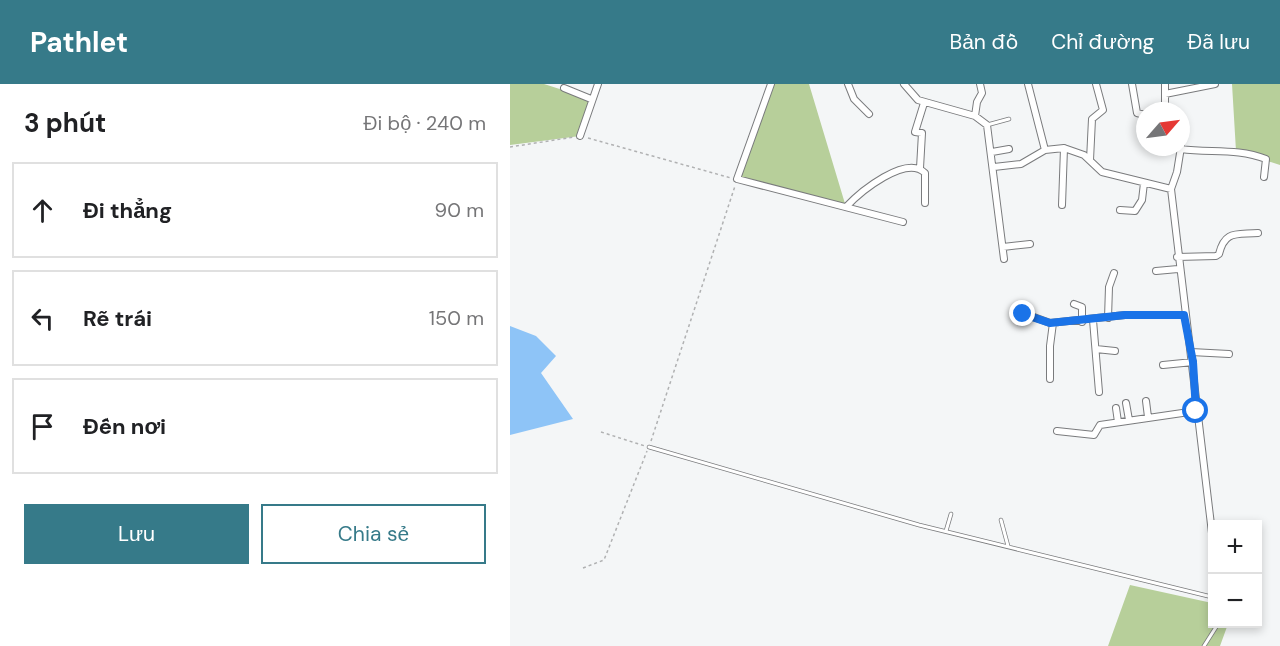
<!DOCTYPE html>
<html lang="vi">
<meta charset="utf-8">
<style>
body{margin:0;font-family:"DM Sans",sans-serif;background:#f2f2f2;color:#202124}
.controls{position:absolute;right:18px;bottom:18px;display:grid;overflow:hidden;border-radius:0px;box-shadow:0 3px 9px #0003}
.controls button{width:54px;height:54px;display:grid;place-items:center;padding:0;border:0;border-bottom:2px solid #e0e0e0;background:#fff;color:#202124;font:30px sans-serif}
.compass{position:absolute;left:626px;top:18px;width:54px;height:54px;border-radius:50%;background:#fff;box-shadow:0 3px 9px #0003;rotate:62deg}
.stop{position:absolute;width:18px;height:18px;margin:-14px;border:4px solid #1a73e8;border-radius:50%;background:#fff}
.stop.end{background:#1a73e8;border-color:#fff;box-shadow:0 2px 6px #0008}
.list{margin:0;padding:0;list-style:none}
h2{display:flex;justify-content:space-between;align-items:center;height:78px;margin:0;padding:0 24px;font-size:26px}
h2 small{font-size:20px;font-weight:400;color:#757577}
.list li{display:grid;grid-template-columns:39px 1fr auto;gap:18px;align-items:center;box-sizing:border-box;height:96px;margin:0 12px 12px;padding:0 12px;border:2px solid #e0e0e0;border-radius:0px}
.list b{display:block;font-size:22px;white-space:nowrap}
.list em{font-size:20px;font-style:normal;color:#757577}
.actions{display:flex;gap:12px;padding:18px 24px}
.actions a{flex:1;padding:14px 0;border:2px solid #367a89;border-radius:0px;text-align:center;font-size:21px;color:#367a89}
.actions .main{background:#367a89;color:#fff}
.icon{flex:none;width:33px;height:33px;fill:none;stroke:currentColor;stroke-width:2;stroke-linecap:round;stroke-linejoin:round}
.map{position:relative;flex:none;width:770px;height:562px;overflow:hidden}
header{display:flex;align-items:center;gap:36px;box-sizing:border-box;height:84px;padding:0 30px;background:#367a89;color:#fff}
header strong{font-size:28px}
nav{display:flex;gap:33px;margin-inline-start:auto;font-size:21px}
main{display:flex}
aside{flex:1;background:#fff}
.map>svg:first-child{display:block}
.green{fill:#b7cf9a}
.water{fill:#8ec4f7}
.lines{fill:none;stroke-linecap:round;stroke-linejoin:round}
.lane-casing{stroke:#7a7b7d;stroke-width:4.5}
.street-casing{stroke:#7a7b7d;stroke-width:8}
.path{stroke:#b0b1b2;stroke-width:1.5;stroke-dasharray:3 3;stroke-linecap:butt}
.lane{stroke:#fff;stroke-width:3}
.street{stroke:#fff;stroke-width:6}
.route{stroke:#1a73e8;stroke-width:8}
</style>
<header>
<strong>Pathlet</strong>
<nav><a>Bản đồ</a><a>Chỉ đường</a><a>Đã lưu</a></nav>
</header>
<main>
<aside>
<h2>3 phút<small>Đi bộ · 240 m</small></h2>
<ul class="list">
<li><svg class="icon" aria-label="ahead" viewBox="0 0 24 24"><path d="M12 20V5M6 11l6-6 6 6"/></svg><div><b>Đi thẳng</b></div><em>90 m</em></li>
<li><svg class="icon" aria-label="left" viewBox="0 0 24 24"><path d="M17 20v-9H6M10 6l-5 5 5 5"/></svg><div><b>Rẽ trái</b></div><em>150 m</em></li>
<li><svg class="icon" aria-label="arrive" viewBox="0 0 24 24"><path d="M6 21V4h12l-3 4 3 4H6"/></svg><div><b>Đến nơi</b></div></li>
</ul>
<div class="actions"><a class="main">Lưu</a><a>Chia sẻ</a></div>
</aside>
<div class="map">
<svg width="770" height="562" viewBox="0 0 770 562">
<rect width="100%" height="100%" fill="#f4f6f7"/>
<path class="green" d="M0,0H34L81,15L70,52L0,61Z
M261,0H299L336,123L227,95Z
M722,0H770V81L726,67Z
M620,501L702,519V540H718L710,562H598Z"/>
<path class="water" d="M0,242L26,252L46,272L31,289L63,335L0,351Z"/>
<g class="lines">
<defs>
<path id="lane" d="M477,41L499,35
M139,363L409,441L702,513
M491,436L498,462
M436,447L441,430
M694,562L708,540"/>
<path id="street" d="M261,0L227,95L393,138
M338,0L344,15L359,30
M394,0L408,16L465,32L477,41L494,175
M518,0L535,66
M622,0L627,29L635,31
M655,0V27
M54,4L81,15
M655,10L705,0
M465,32L467,18L472,9L470,0
M70,52L88,0
M671,63L667,88L661,105L702,449
M671,65C701,69 727,64 756,75L754,93
M482,68L499,65
M580,76L582,35L593,26L586,0
M484,83L511,80L535,66L554,64L574,71L592,88L661,105
M410,84L412,49L405,48L414,19
M552,121L554,64
M336,123C350,108 396,70 415,89V119
M610,126L625,127L632,116L634,99
M493,163L520,160
M667,173L706,172L709,170C715,146 726,151 748,149
M646,187L668,185
M564,220L572,223V238
M513,229L540,239L615,231H674
M598,234L599,203L604,189
M583,236L589,308
M586,265L605,267
M681,268L719,270
M653,281L683,278
M540,295V262L543,239
M636,317L638,333
M616,319L619,336
M606,324L608,338
M547,347L584,351L590,341L686,327"/>
</defs>
<use href="#lane" class="lane-casing"/>
<use href="#street" class="street-casing"/>
<path class="path" d="M78,54L221,94
M0,63L64,53
M91,348L135,362
M141,357L225,102
M73,484L94,476L137,367"/>
<use href="#lane" class="lane"/>
<use href="#street" class="street"/>
</g>
<g class="lines">
<path class="route" d="M513,230L540,239L615,231H674L683,278L686,327"/>
</g>
</svg>
<div class="controls">
<button>+</button>
<button>−</button>
</div>
<svg class="compass" viewBox="-18 -18 36 36"><path d="M0-13l5 13h-10z" fill="#e53935"/><path d="M0 13l5-13h-10z" fill="#757577"/></svg>
<div class="stop" style="left:686px;top:327px"></div>
<div class="stop end" style="left:513px;top:230px"></div>
</div>
</main>
